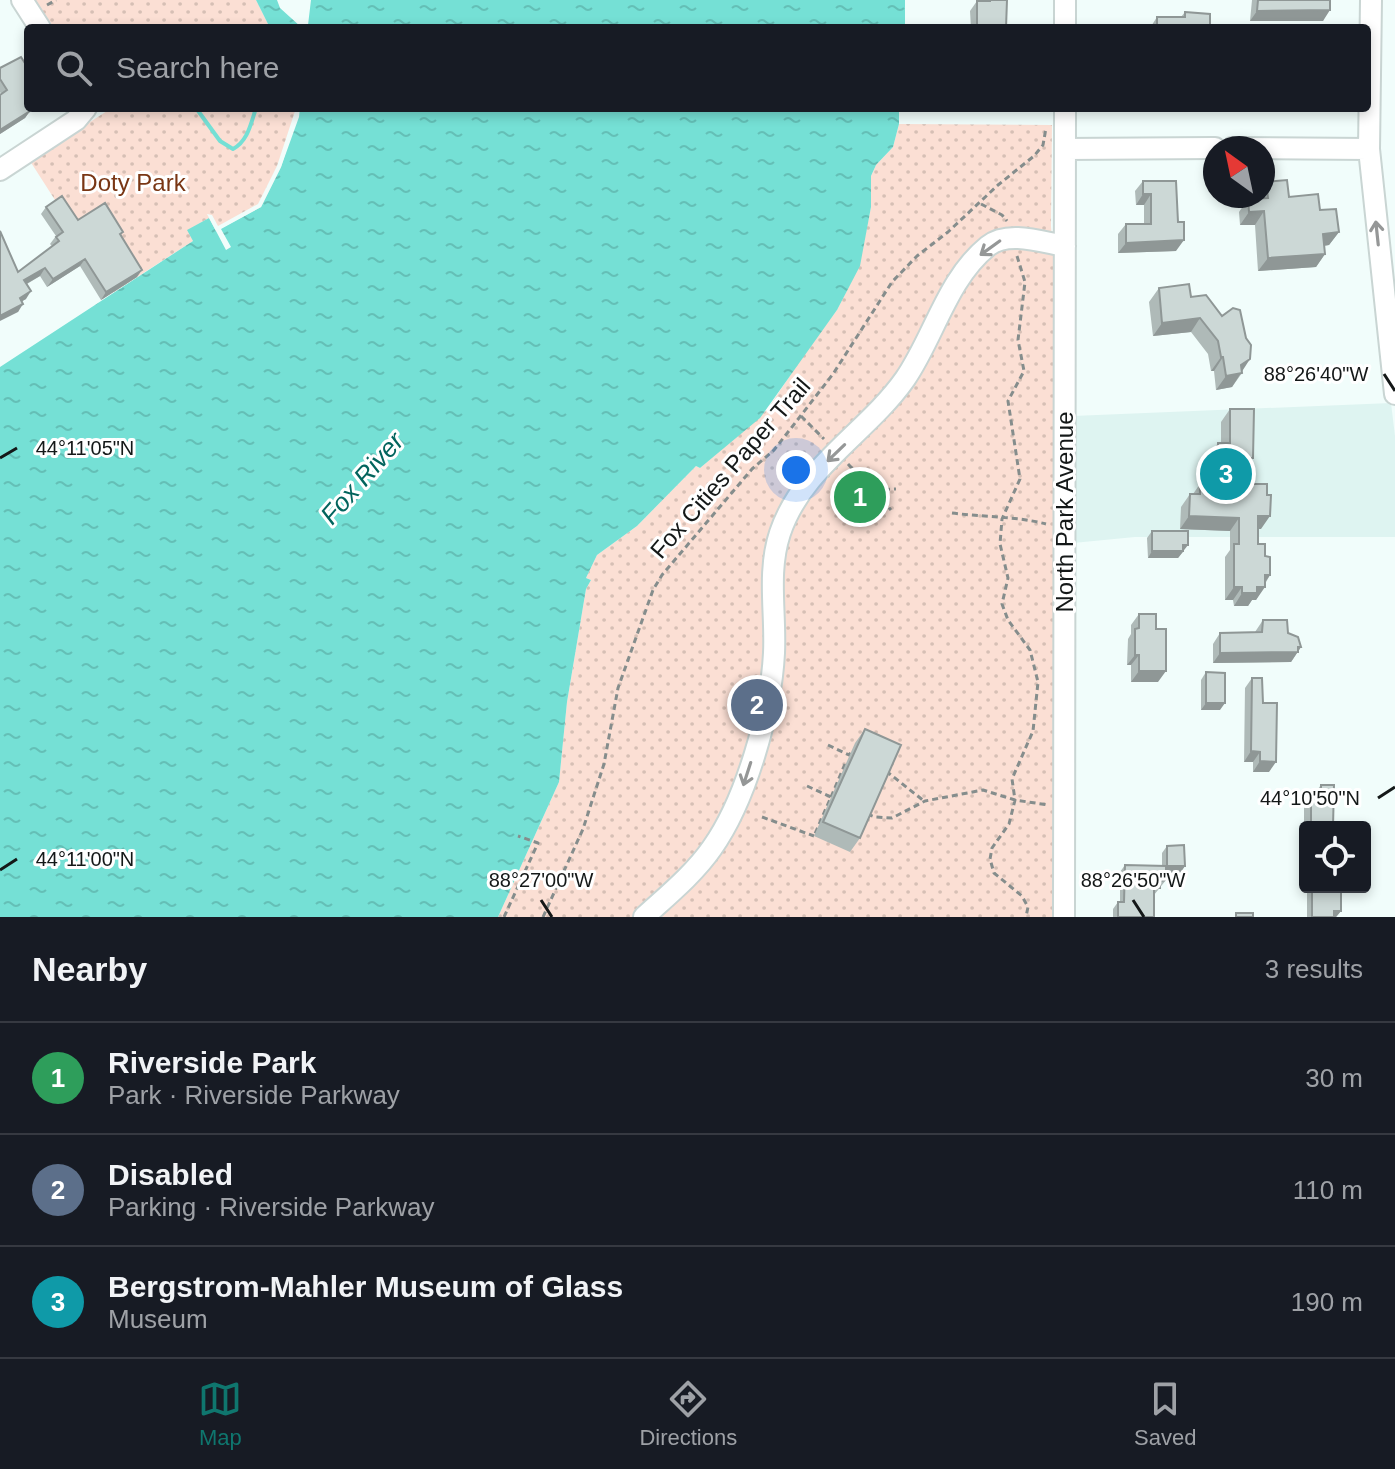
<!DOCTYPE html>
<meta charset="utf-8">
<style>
body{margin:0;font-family:Helvetica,sans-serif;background:#242831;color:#f1f3f6}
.controls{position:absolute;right:24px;bottom:24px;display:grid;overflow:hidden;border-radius:8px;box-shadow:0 4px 12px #0003}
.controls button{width:72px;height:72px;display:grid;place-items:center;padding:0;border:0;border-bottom:2px solid #363941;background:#171b24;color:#f1f3f6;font:40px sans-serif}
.compass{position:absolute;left:1203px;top:136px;width:72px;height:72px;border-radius:50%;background:#171b24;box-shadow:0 4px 12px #0003;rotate:327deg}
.you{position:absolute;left:796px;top:470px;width:28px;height:28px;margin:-20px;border:6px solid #fff;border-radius:50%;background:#1a73e8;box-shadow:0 0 0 12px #1a73e833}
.badge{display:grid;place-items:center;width:52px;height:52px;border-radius:50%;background:#0f766e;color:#fff;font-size:26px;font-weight:700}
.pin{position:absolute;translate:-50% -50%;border:4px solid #fff;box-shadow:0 2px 8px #0006}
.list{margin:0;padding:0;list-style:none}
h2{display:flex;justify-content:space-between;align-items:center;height:104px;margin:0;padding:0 32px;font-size:34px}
h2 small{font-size:26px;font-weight:400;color:#9ea1a6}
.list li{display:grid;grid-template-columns:52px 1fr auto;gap:24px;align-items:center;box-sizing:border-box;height:112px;padding:0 32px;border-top:2px solid #363941}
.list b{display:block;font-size:30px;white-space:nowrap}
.list p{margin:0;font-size:26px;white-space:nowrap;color:#9ea1a6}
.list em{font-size:26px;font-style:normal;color:#9ea1a6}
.icon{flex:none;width:44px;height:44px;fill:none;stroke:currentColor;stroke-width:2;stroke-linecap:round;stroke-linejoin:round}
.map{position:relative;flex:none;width:1395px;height:917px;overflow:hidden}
.search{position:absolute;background:#171b24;box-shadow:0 4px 12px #0003;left:24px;right:24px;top:24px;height:88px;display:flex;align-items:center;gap:20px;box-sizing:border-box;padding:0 28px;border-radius:8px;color:#9ea1a6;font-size:30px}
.sheet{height:440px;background:#171b24}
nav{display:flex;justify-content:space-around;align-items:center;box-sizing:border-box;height:112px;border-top:2px solid #363941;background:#171b24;font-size:22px;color:#9ea1a6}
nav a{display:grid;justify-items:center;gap:4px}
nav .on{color:#0f766e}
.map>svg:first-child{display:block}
.built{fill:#def4f1}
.park{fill:url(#park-dots)}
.water{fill:url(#water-ripples)}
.pier{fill:#f1fdfb}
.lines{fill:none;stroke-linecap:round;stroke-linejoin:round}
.stream{stroke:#75e0d5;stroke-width:4}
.minor-casing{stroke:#c9d5d3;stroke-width:24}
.path{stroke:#858d8c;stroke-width:3;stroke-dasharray:6 4;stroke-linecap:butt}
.minor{stroke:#fff;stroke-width:20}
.wall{fill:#afbab8}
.shaded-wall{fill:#8f9796}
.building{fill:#ccd8d6;stroke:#8f9796;stroke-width:2}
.oneway{stroke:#959797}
.ticks{fill:none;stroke:#141818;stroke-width:3}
.labels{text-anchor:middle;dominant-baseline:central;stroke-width:6;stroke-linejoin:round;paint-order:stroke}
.park-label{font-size:24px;fill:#793614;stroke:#fff}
.street-label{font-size:24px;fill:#141818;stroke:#fff}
.water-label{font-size:26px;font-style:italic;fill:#02645d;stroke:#fff}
.ticks-label{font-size:20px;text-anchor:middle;fill:#141818;stroke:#fff;stroke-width:6;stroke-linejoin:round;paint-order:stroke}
</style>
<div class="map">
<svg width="1395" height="917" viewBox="0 0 1395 917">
<defs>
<pattern id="park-dots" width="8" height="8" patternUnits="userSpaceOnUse" patternTransform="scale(2)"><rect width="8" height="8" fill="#fbdfd4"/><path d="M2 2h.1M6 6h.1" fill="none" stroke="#d6bfb5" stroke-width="1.8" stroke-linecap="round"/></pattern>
<pattern id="water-ripples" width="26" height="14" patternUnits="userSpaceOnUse" patternTransform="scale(2)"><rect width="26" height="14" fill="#75e0d5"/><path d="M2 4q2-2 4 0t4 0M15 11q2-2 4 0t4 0" fill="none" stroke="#64bfb6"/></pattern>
</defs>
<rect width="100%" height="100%" fill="#f1fdfb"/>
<path class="built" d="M1391,403L1395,436V537H1135L1073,543V416Z"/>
<path class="park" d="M35,0H256L270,28H54Z
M106,108H300L281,167L261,207L216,231L209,218L188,230L193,241L114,292L30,161L107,111Z
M899,124L1052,125L1051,226L1056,293L1053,917H498L559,782L567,702L586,589L591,580L586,578L597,555L637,526L696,466L700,468L767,410L807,350L837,310L859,266L871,207V176L876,165L893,147Z"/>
<path class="water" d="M256,0H277L280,8L301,27L308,25L311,0H905V28H270Z
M300,108H899V124L893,147L876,165L871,176V207L860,266L837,310L760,418L700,468L696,466L637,526L597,555L586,578L591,580L586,589L567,702L559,782L498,917H0V367L193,241L187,230L209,218L216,231L261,207L281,167Z"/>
<path class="pier" d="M296,108H300L299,117L281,167L261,207L221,229L231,247L226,250L207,214L212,215L218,226L258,204L277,166Z"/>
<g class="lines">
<path class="stream" d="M196,108L220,141L233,149C248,141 251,123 256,108"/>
<defs>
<path id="minor" d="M22,0L40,28
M1371,0L1369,149L1395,394
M1065,28V0
M1232,148L1369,149
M1065,149L1215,148
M0,170L76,120L86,108
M644,917C667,896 694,874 712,848C746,800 771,712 774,653C776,613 767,572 780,533C802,467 867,433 905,379C934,337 947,279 988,246C1008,230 1042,242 1065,246
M1064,917L1065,108"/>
</defs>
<use href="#minor" class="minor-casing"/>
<path class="path" d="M47,5L56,0
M981,204L1002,215L1007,221
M1017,256L1025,282L1018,340L1024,371L1008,401L1020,479L1002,519L1000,544L1008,578L1002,604L1008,620L1030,650L1038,682L1033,731L1012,779L1015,800L1009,824L992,848L990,859L994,873L1022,896L1028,907L1026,917
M801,416L824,439
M848,464L891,510
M874,490L896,489
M952,513C983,517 1015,516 1046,524
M828,745L849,755L851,752
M886,771L924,801
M807,786L831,797L814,836
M831,797L845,764
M867,814L875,817L892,818L925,801L983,790L1015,800L1048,805
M762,817L814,836
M504,917L538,843L518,836
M543,917L583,829L604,764L618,688L653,590L662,575L752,469L774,450L792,427L833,374L892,282L917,256L948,232L998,185L1034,156L1043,145L1046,128"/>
<use href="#minor" class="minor"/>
</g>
<path class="wall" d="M983,0H1007L1006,28H971L970,11L977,1H983Z
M1252,0H1330L1323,21H1250Z
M1185,12L1210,28H1150L1157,17H1181Z
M0,68L28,108H34L30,111L25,118L0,134V95L1,94L0,92Z
M1143,181H1176V251L1118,253V234L1126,224H1144V205H1136L1135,191Z
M1266,182L1289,197L1320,210L1339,232L1329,245L1324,246L1325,254L1316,267L1258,271L1255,225H1240L1239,212L1248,199H1257V196H1263V186Z
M46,207L78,220L123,232L121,235L137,277L101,300L80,266L47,287L40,276L27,284L26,299L22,301L18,312V272L52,246L50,244L56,236L41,214Z
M1159,288L1191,297L1242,372V373L1232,387L1216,390L1214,371H1211L1208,354L1191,332L1153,336L1149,302Z
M1230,409L1249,464V484L1261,529H1258V544L1265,556L1270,575L1256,600H1252L1248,606H1234L1233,600H1225V557L1230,550V531L1180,529L1181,507L1190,494H1193L1200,484L1209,485V456L1218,443H1221V422Z
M1152,531L1183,552L1178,558H1148L1147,538Z
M1139,614L1158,682H1131V665H1127L1128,639L1131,634V625Z
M1263,620L1288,633L1301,647L1291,662L1213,663V644L1220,633L1255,632Z
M1206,672L1220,710H1201V680Z
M1252,678L1263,703L1269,772H1253V762H1244L1245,688Z
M865,729L860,838L850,852L814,836L855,743Z
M1321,785L1333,827H1305V861H1304V805L1311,794H1314Z
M1167,846L1185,866L1180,873H1166V880L1154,895V917H1113V909L1118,902H1120V872L1125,865H1162V853Z
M1309,887H1335V892L1341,911L1336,917H1307V890Z"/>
<path class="shaded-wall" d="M1330,10L1323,21H1250L1257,11Z
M30,111L25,118L0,134V130Z
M1143,194H1151L1144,205H1136Z
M1264,211L1255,225H1240L1249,212Z
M1339,232L1329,245L1314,247L1323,234Z
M1184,240L1176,251L1118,253L1126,243Z
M1325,254L1316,267L1258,271L1268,258Z
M85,259L80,266L47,287L53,279Z
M45,268L40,276L19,288L24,280Z
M142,270L137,277L101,300L106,292Z
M31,291L26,299L14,306L20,298Z
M23,304L18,312L0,321V316Z
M1200,318L1191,332L1153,336L1162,323Z
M1221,357H1223L1214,371H1211Z
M1250,359L1232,387L1216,390L1226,376Z
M1189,516L1239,518L1230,531L1180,529Z
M1258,516H1270L1261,529H1249Z
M1183,545H1188L1178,558H1148L1152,551Z
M1265,575H1270L1262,587H1265L1256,600H1252L1248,606H1234L1242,593Z
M1234,587H1242L1233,600H1225Z
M1301,647L1291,662L1213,663L1220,653Z
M1135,655H1139L1131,665H1127Z
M1139,671H1166L1158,682H1131Z
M1206,703H1225L1220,710H1201Z
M1251,751L1260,752L1253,762H1244Z
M1260,761L1276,762L1269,772H1253Z
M1167,866H1185L1180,873H1162Z
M1334,911H1341L1336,917H1330Z"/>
<path class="building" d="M990,0H1007L1006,28H977V1H990Z
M1258,0H1330V10L1257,11Z
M1185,12L1210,14V28H1157V17H1185Z
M21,57L28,68V108L30,111L0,130V95L7,90L0,79V68Z
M1287,180L1289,197L1318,194L1320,210L1336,209L1339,232L1323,234L1325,254L1268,258L1264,211L1249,212L1248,199L1268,198L1266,182Z
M1143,181H1176L1178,222H1184V240L1126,243V224H1151V194H1143Z
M62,196L78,220L105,203L123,232L120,234L142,270L106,292L85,259L53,279L45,268L24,280L31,291L20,298L23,304L0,316V231L18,272L59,241L56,237L63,232L46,207Z
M1189,284L1191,297L1206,295L1222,316L1233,308L1240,310L1246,338L1251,345L1250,359L1241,365L1242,373L1226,376L1223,357H1221L1218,341L1200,318L1162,323L1159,288Z
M1230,409H1254L1253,458H1249V484H1267V495H1271L1270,516H1258V544H1265V556L1270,557V575H1265V587H1257V593H1242V587H1234V544H1239V518L1189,516L1190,494H1200V484L1218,485V443H1230Z
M1152,531H1188V545H1183V551H1152Z
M1139,614H1156V629H1166V671H1139V655H1135V629L1139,628Z
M1263,620H1287L1288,633L1298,637L1301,647H1298V652L1220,653V633L1262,632Z
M1206,672L1225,673V703H1206Z
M1252,678H1262L1263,703H1277L1276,762L1260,761V752L1251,751Z
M865,729L901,745L860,838L823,822Z
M1321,785H1334L1333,827H1311V794H1321Z
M1184,845L1185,866H1167V846Z
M1125,865L1166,866V880L1160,881V888H1154V917H1118V902H1124Z
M1312,887H1335V892H1341V911H1334V917H1312Z
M1236,913H1253V917H1236Z"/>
<defs><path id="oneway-shaft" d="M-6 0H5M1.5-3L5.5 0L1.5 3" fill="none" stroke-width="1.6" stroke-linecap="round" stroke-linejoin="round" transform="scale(2)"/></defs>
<g class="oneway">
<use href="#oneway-shaft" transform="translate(1377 233) rotate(-96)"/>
<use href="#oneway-shaft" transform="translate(990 248) rotate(144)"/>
<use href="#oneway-shaft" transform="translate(836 453) rotate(136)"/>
<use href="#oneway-shaft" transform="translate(747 774) rotate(108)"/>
</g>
<path class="ticks" d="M1384,374L1395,391M0,458L17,448M1378,798L1395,787M0,870L17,859M541,900L552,917M1133,900L1144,917"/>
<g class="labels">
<g class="park-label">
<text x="133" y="182">Doty Park</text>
</g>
<g class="street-label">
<text transform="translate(730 468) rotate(-49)">Fox Cities Paper Trail</text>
<text transform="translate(1064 512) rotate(-90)">North Park Avenue</text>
</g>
<g class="water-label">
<text transform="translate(362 478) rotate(-49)">Fox River</text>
</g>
</g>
<g class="ticks-label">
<text x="1316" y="381">88°26'40"W</text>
<text x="85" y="455">44°11'05"N</text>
<text x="1310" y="805">44°10'50"N</text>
<text x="85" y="866">44°11'00"N</text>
<text x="541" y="887">88°27'00"W</text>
<text x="1133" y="887">88°26'50"W</text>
</g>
</svg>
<div class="controls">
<button><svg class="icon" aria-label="locate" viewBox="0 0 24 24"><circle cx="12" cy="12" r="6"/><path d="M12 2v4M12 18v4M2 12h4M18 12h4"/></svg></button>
</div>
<svg class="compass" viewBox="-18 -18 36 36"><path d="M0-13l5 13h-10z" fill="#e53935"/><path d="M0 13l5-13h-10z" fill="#9ea1a6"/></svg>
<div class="you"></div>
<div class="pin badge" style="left:860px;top:497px;background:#2e9e5b">1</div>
<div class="pin badge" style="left:757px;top:705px;background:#5c6f8a">2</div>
<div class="pin badge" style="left:1226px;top:474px;background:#0f9aa8">3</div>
<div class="search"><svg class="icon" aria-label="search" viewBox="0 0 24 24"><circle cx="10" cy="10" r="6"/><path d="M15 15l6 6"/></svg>Search here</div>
</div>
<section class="sheet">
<h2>Nearby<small>3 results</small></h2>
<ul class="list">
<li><span class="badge" style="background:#2e9e5b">1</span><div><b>Riverside Park</b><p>Park · Riverside Parkway</p></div><em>30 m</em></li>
<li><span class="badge" style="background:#5c6f8a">2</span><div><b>Disabled</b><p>Parking · Riverside Parkway</p></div><em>110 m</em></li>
<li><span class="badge" style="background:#0f9aa8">3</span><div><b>Bergstrom-Mahler Museum of Glass</b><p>Museum</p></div><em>190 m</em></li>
</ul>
</section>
<nav>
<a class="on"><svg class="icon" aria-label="map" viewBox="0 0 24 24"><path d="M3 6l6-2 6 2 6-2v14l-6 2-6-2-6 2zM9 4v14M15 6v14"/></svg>Map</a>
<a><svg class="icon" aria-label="directions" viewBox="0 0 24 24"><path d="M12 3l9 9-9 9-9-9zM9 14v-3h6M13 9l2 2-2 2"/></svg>Directions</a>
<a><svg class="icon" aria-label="saved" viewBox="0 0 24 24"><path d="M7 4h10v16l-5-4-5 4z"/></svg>Saved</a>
</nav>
